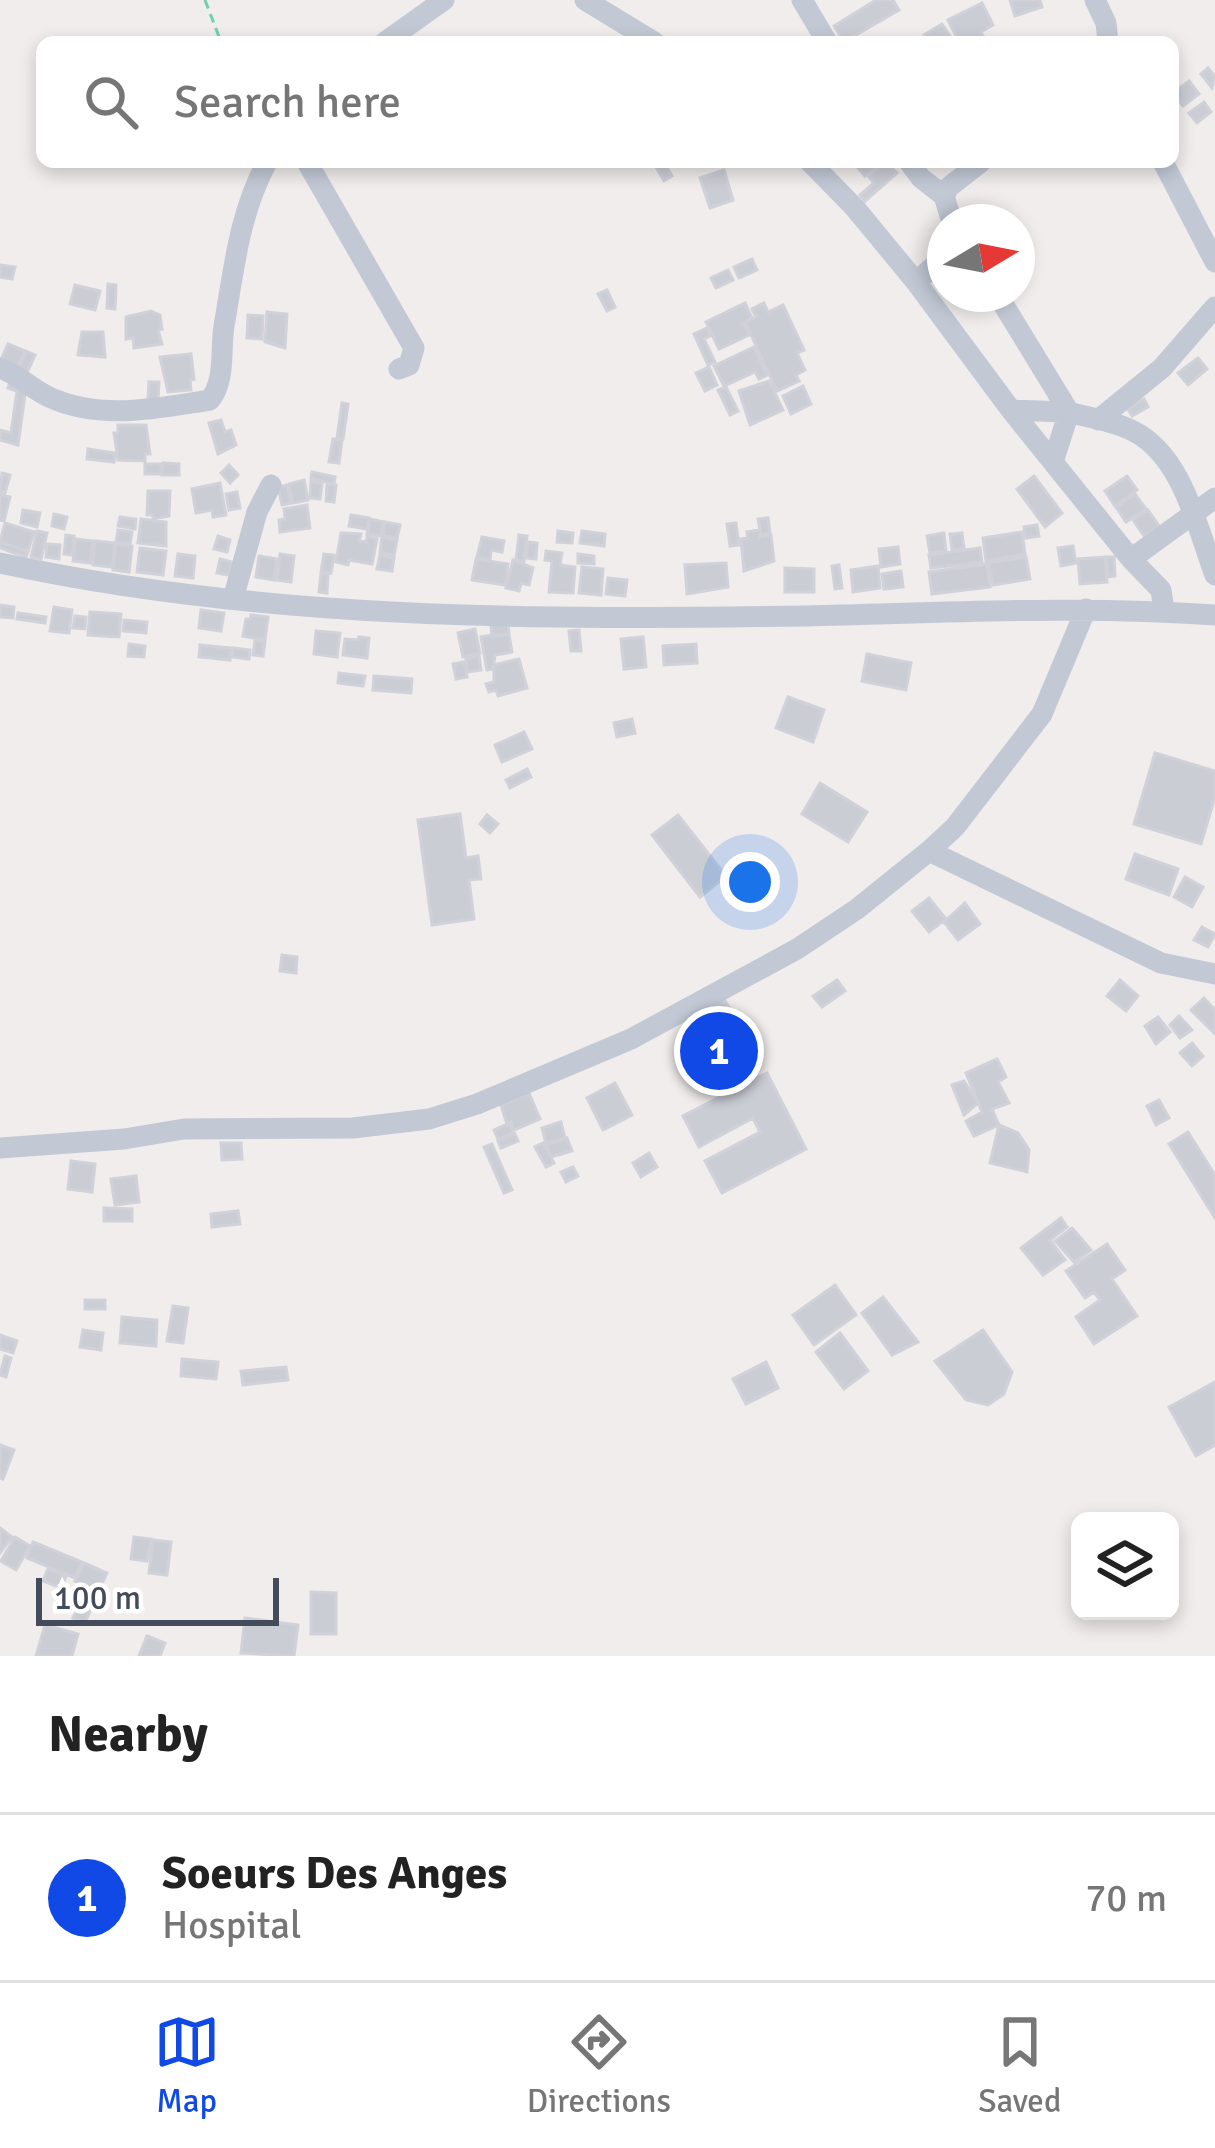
<!DOCTYPE html>
<style>
body{margin:0;font-family:Signika,sans-serif;background:#f2f2f2;color:#222}
.controls{position:absolute;right:36px;bottom:36px;display:grid;overflow:hidden;border-radius:18px;box-shadow:0 6px 18px #0003}
.controls button{width:108px;height:108px;display:grid;place-items:center;padding:0;border:0;border-bottom:3px solid #e0e0e0;background:#fff;color:#222;font:60px sans-serif}
.compass{position:absolute;left:927px;top:204px;width:108px;height:108px;border-radius:50%;background:#fff;box-shadow:0 6px 18px #0003;rotate:80deg}
.scale{position:absolute;left:36px;bottom:30px;width:243px;box-sizing:border-box;padding-left:12px;border:6px solid #444c5b;border-top:0;font-size:33px;line-height:42px;white-space:nowrap;color:#444c5b;-webkit-text-stroke:9px #fff;paint-order:stroke}
.you{position:absolute;left:750px;top:882px;width:42px;height:42px;margin:-30px;border:9px solid #fff;border-radius:50%;background:#1a73e8;box-shadow:0 0 0 18px #1a73e833}
.badge{display:grid;place-items:center;width:78px;height:78px;border-radius:50%;background:#1049e6;color:#fff;font-size:39px;font-weight:700}
.pin{position:absolute;translate:-50% -50%;border:6px solid #fff;box-shadow:0 3px 12px #0006}
.list{margin:0;padding:0;list-style:none}
h2{display:flex;justify-content:space-between;align-items:center;height:156px;margin:0;padding:0 48px;font-size:51px}
h2 small{font-size:39px;font-weight:400;color:#767676}
.list li{display:grid;grid-template-columns:78px 1fr auto;gap:36px;align-items:center;box-sizing:border-box;height:168px;padding:0 48px;border-top:3px solid #e0e0e0}
.list b{display:block;font-size:45px;white-space:nowrap}
.list p{margin:0;font-size:39px;white-space:nowrap;color:#767676}
.list em{font-size:39px;font-style:normal;color:#767676}
.icon{flex:none;width:66px;height:66px;fill:none;stroke:currentColor;stroke-width:2;stroke-linecap:round;stroke-linejoin:round}
.map{position:relative;flex:none;width:1215px;height:1656px;overflow:hidden}
.search{position:absolute;background:#fff;box-shadow:0 6px 18px #0003;left:36px;right:36px;top:36px;height:132px;display:flex;align-items:center;gap:30px;box-sizing:border-box;padding:0 42px;border-radius:18px;color:#767676;font-size:45px}
.sheet{height:324px;background:#fff}
nav{display:flex;justify-content:space-around;align-items:center;box-sizing:border-box;height:168px;border-top:3px solid #e0e0e0;background:#fff;font-size:33px;color:#767676}
nav a{display:grid;justify-items:center;gap:6px}
nav .on{color:#1049e6}
.map>svg:first-child{display:block}
.building{fill:#cbcdd5;stroke:#d0d1d9;stroke-width:3}
.lines{fill:none;stroke-linecap:round;stroke-linejoin:round}
.path{stroke:#6ed0b0;stroke-width:3;stroke-dasharray:9 6;stroke-linecap:butt}
.minor{stroke:#c2c9d5;stroke-width:21}
</style>
<div class="map">
<svg width="1215" height="1656" viewBox="0 0 1215 1656">
<rect width="100%" height="100%" fill="#f0edec"/>
<path class="building" d="M876,0H893L899,10L844,42L834,26Z
M1010,0H1040L1042,7L1015,16Z
M982,3L993,25L981,32L985,40L974,42L971,37L959,42L948,20Z
M942,24L954,42H929L924,35Z
M1208,68L1215,77L1212,88L1201,74Z
M1189,81L1199,94L1183,106L1173,93Z
M1204,102L1211,112L1197,123L1189,113Z
M653,162H664L672,176L664,181Z
M853,162H881L865,176Z
M886,162L897,173L865,201L860,195L874,183L869,177Z
M724,170L733,200L710,208L700,178Z
M752,259L757,270L739,278L734,267Z
M0,265L15,267L12,279L0,277Z
M728,270L733,280L716,288L711,278Z
M108,284L116,285L115,309L107,308Z
M75,285L100,291L95,310L70,304Z
M607,290L615,307L607,311L598,294Z
M745,303L752,318L743,323L749,335L719,349L706,322Z
M764,303L768,312L783,305L804,350L797,353L805,370L796,375L799,381L777,391L745,322L756,317L752,309Z
M151,311L160,315L162,329L158,330L162,344L134,348L133,338L126,339V317Z
M267,312L287,314L285,348L265,342Z
M248,315L263,316L262,339L247,338Z
M707,328L710,336L704,339L715,362L708,365L694,334Z
M82,332H103L105,357L78,355Z
M8,344L25,351L16,370L0,362Z
M754,347L767,375L759,379L755,372L724,386L714,366Z
M26,351L35,355L27,373L18,369Z
M191,354L194,379L190,380L191,390L168,392L160,357Z
M1198,358L1207,369L1188,385L1178,373Z
M709,367L717,385L705,391L696,373Z
M769,381L783,410L750,425L739,391Z
M10,382L26,387L18,445L0,440V430L11,433L17,391L8,388Z
M149,382H159L158,400H148Z
M803,386L811,404L791,414L783,396Z
M726,387L738,411L730,415L718,390Z
M1144,399L1148,407L1132,416L1128,409Z
M342,403L348,404L343,439L337,438Z
M221,420L225,432L231,430L236,445L218,454L209,423Z
M118,425H146L150,454H145V461L118,460L114,433H118Z
M333,439L342,440L339,463L329,462Z
M88,449L115,453L114,462L87,459Z
M163,463L179,464V475H162Z
M145,464H161V474H145Z
M229,465L238,475L230,483L221,473Z
M312,472L335,477L334,484L311,478Z
M2,473L10,475L5,493L0,491Z
M1034,476L1062,513L1045,527L1017,489Z
M1127,476L1137,490L1115,506L1105,491Z
M304,480L308,500L293,503L289,484Z
M311,481L322,484L320,499L310,498Z
M220,483L226,515L213,517L212,510L196,513L192,489Z
M327,484L336,485L334,502L326,501Z
M287,485L291,503L282,505L278,487Z
M148,491H170L169,516L153,519V515H147Z
M237,492L240,508L229,510L226,494Z
M0,494L10,497L4,521L0,520Z
M1135,494L1146,509L1126,522L1116,507Z
M307,505L310,528L280,532L279,520L285,519L284,509Z
M23,510L40,513L37,527L21,523Z
M1148,510L1159,526L1145,537L1133,520Z
M54,514L67,517L64,529L52,526Z
M351,515L369,518L367,529L349,526Z
M120,517L136,519L135,529L118,526Z
M768,518L770,533L761,535L758,519Z
M141,519L166,522V546L138,543Z
M370,519L383,522L380,536L367,534Z
M385,522L400,525L397,538L383,536Z
M5,523L34,532L28,551L0,542Z
M736,523L739,545L730,546L727,524Z
M1037,525L1039,536L1026,538L1024,527Z
M118,530L132,532L130,544L116,542Z
M759,530L760,537L771,535L774,561L744,571L741,539L748,538L747,532Z
M37,531L47,533L41,559L31,557Z
M558,531L573,533L572,543L557,542Z
M582,531L605,534L604,546L580,543Z
M1022,532L1025,554L986,561L983,538Z
M341,533L361,534L359,541L366,542L367,537L377,539L372,564L349,560L348,565L336,562Z
M944,533L946,551L930,553L927,536Z
M962,533L964,548L952,550L950,534Z
M66,535L74,536L72,555L64,554Z
M519,535L527,536L524,561L516,560Z
M218,536L230,540L227,552L214,549Z
M382,537L397,540L394,555L380,552Z
M482,537L504,541L502,552L491,550L490,560L477,557Z
M76,539L93,541L90,563L73,561Z
M95,541L115,543L112,567L93,565Z
M0,542L28,552L26,557L0,548Z
M528,542L537,543L536,559L526,558Z
M47,544L60,545L59,559L46,557Z
M116,544L132,546L129,572L113,570Z
M1073,546L1076,563L1061,566L1058,548Z
M898,547L900,564L881,567L879,549Z
M140,548L166,551L163,575L137,572Z
M980,548L982,562L931,568L929,555Z
M546,551L562,553L560,565L575,567L573,593L549,592L552,561L545,560Z
M178,554L195,556L193,578L175,576Z
M280,554L294,556L291,582L277,580Z
M324,554L334,555L331,573L321,572Z
M578,554L594,556V564L578,563Z
M380,555L394,558L392,571L377,569Z
M259,556L277,559L274,580L256,577Z
M1026,557L1030,579L993,585L989,563Z
M1105,557L1107,582L1080,584L1078,559Z
M1106,557H1114L1115,576L1108,577Z
M220,559L232,562L229,575L217,573Z
M476,559L508,564L505,585L472,580Z
M513,560L533,568L529,585L521,583L519,591L506,588Z
M726,563L728,587L687,594L685,565Z
M987,564L990,587L932,594L929,572Z
M839,565L842,588L835,589L832,566Z
M878,566L880,588L853,592L851,570Z
M582,567L603,569L601,595L579,593Z
M785,568L814,569V592H785Z
M901,571L903,587L884,589L882,574Z
M321,574H328L327,593L319,592Z
M608,578L627,580L625,596L606,594Z
M0,605L14,607L13,618L0,617Z
M54,607L72,610L69,633L50,631Z
M201,610L224,613L221,631L199,628Z
M90,612L121,614L119,637L88,635Z
M18,613L46,617L45,623L17,619Z
M251,615L268,617L265,640L243,636L246,619H250Z
M75,616L86,617L85,629L73,628Z
M124,620L147,622L146,633L123,631Z
M508,623L509,634L492,637L491,626Z
M475,629L480,653L463,657L458,633Z
M579,630L581,651H571L569,631Z
M316,631L340,633L337,657L314,654Z
M491,635H509L512,652L495,655L493,669L487,670L481,637Z
M359,637L369,638L367,658L343,655L345,639L359,640Z
M643,637L646,667L624,669L621,639Z
M255,640L265,642L263,656L253,655Z
M129,644L145,646L144,657L128,656Z
M696,644L697,663L664,665L663,646Z
M200,645L231,648L230,660L199,657Z
M233,648L250,650L249,659L232,657Z
M867,654L911,663L906,690L862,681Z
M479,656L481,670L468,672L466,659Z
M519,659L527,688L498,696L496,690L489,692L486,684L494,682V665Z
M464,662L467,677L456,679L453,664Z
M339,673L365,676L363,686L338,683Z
M374,676L412,679L411,693L373,690Z
M788,697L824,710L813,742L776,728Z
M632,719L635,733L617,737L614,723Z
M524,732L532,749L502,762L495,745Z
M1155,753L1215,771V797L1201,844L1134,824Z
M527,769L531,777L510,788L506,780Z
M820,783L867,812L848,842L802,814Z
M460,814L466,858L478,856L481,879L469,880L474,919L432,925L418,820Z
M487,815L498,824L490,833L480,824Z
M678,815L726,876L700,897L652,835Z
M1135,854L1178,869L1169,895L1126,879Z
M1185,877L1203,887L1192,907L1174,897Z
M929,898L946,919L929,932L912,911Z
M965,903L980,924L958,940L944,922Z
M1202,927L1215,934L1208,947L1194,940Z
M282,955L297,957L296,973L280,971Z
M837,980L845,991L822,1007L813,996Z
M1120,980L1138,996L1126,1011L1107,996Z
M722,995L729,1008L710,1019L702,1006Z
M1204,998L1215,1010V1034L1191,1010Z
M1179,1016L1192,1030L1180,1038L1170,1025Z
M1158,1017L1170,1032L1156,1044L1145,1026Z
M724,1023L747,1061L726,1074L718,1059L710,1064L706,1056L713,1052L703,1035Z
M1192,1043L1203,1056L1192,1066L1180,1053Z
M997,1059L1006,1077L998,1082L1009,1103L992,1109L999,1125L974,1136L966,1121L982,1112L966,1073Z
M767,1073L806,1149L722,1193L705,1161L760,1132L753,1118L699,1147L683,1116Z
M964,1081L978,1103L964,1115L952,1085Z
M615,1083L632,1115L603,1130L587,1098Z
M529,1093L540,1119L514,1130L511,1122L507,1124L501,1105Z
M1159,1100L1169,1118L1156,1125L1147,1106Z
M561,1122L565,1138L546,1143L542,1128Z
M510,1123L514,1133L498,1139L494,1130Z
M999,1125L1018,1133L1029,1150L1027,1172L990,1163Z
M1188,1132L1215,1175V1218L1169,1144Z
M515,1134L518,1141L501,1148L498,1141Z
M567,1138L572,1151L551,1157L547,1145Z
M221,1143H241L242,1159L222,1160Z
M543,1143L554,1163L546,1167L535,1147Z
M492,1144L512,1190L504,1193L484,1147Z
M649,1153L657,1167L641,1177L633,1163Z
M71,1161L95,1164L92,1192L68,1189Z
M573,1167L578,1176L566,1182L561,1172Z
M136,1176L139,1202L115,1205L111,1179Z
M104,1208L132,1209V1221H104Z
M238,1211L240,1224L212,1227L211,1214Z
M1061,1218L1067,1227L1050,1240L1065,1260L1043,1275L1021,1248Z
M1072,1228L1091,1250L1074,1262L1055,1241Z
M1107,1244L1125,1270L1112,1279L1137,1316L1094,1344L1076,1317L1100,1300L1094,1292L1085,1298L1066,1271Z
M835,1285L856,1315L814,1345L793,1315Z
M883,1297L918,1342L892,1355L862,1313Z
M85,1300H105V1309H85Z
M173,1306L188,1308L183,1343L167,1341Z
M122,1317L157,1320L156,1346L120,1343Z
M83,1330L103,1333L101,1350L80,1347Z
M983,1330L1012,1372L1004,1394L988,1405L966,1400L935,1361Z
M840,1333L868,1371L844,1389L816,1352Z
M0,1335L17,1341L13,1353L0,1349Z
M5,1356L11,1358L6,1377L0,1375Z
M182,1359L218,1362L216,1379L181,1376Z
M766,1362L778,1388L746,1404L733,1379Z
M286,1367L288,1380L243,1385L241,1371Z
M1215,1382V1445L1196,1456L1169,1407Z
M0,1445L14,1450L3,1479L0,1478Z
M0,1528L12,1537L0,1553Z
M15,1537L30,1546L16,1570L1,1561Z
M134,1537L151,1539L147,1561L131,1559Z
M153,1540L171,1542L167,1575L149,1573Z
M33,1542L82,1562L75,1578L27,1558Z
M84,1563L107,1573L98,1592L75,1581Z
M48,1569L66,1576L61,1588L43,1581Z
M311,1592L336,1593V1634H311Z
M82,1596L94,1601L85,1623L73,1618Z
M245,1618L298,1625L294,1656L241,1653Z
M45,1625L78,1634L72,1656H36Z
M147,1636L165,1643L160,1656H139Z"/>
<g class="lines">
<path class="path" d="M205,0L221,42"/>
<path class="minor" d="M585,0L654,42
M802,0L827,42
M1095,0L1106,23L1108,42
M385,42L444,0
M307,162L414,348L409,365L399,369
M810,162L855,208L916,282L1011,410L1131,559L1161,590L1164,611
M909,162L921,178L944,196
M1163,162L1215,262
M952,222L944,196L949,187L981,162
M916,282L945,256
M997,294L1069,412C1089,418 1114,421 1133,431C1182,455 1197,527 1215,575
M0,368C19,375 32,389 49,397C101,421 157,408 210,400C226,379 220,351 224,326C234,269 239,214 267,162
M1011,410L1069,412L1053,462
M1098,420L1162,368L1215,307
M1131,559L1215,498
M0,563C264,620 537,620 806,616C942,613 1079,605 1215,615
M233,599L257,512L271,485
M929,851L1161,963L1215,974
M0,1148L124,1139L184,1129L353,1128L429,1119L477,1104L631,1039L797,949L857,909L929,851L955,827L1042,714L1086,609"/>
</g>
</svg>
<div class="controls">
<button><svg class="icon" aria-label="layers" viewBox="0 0 24 24"><path d="M12 4l9 5-9 5-9-5zM3 14l9 5 9-5"/></svg></button>
</div>
<svg class="compass" viewBox="-18 -18 36 36"><path d="M0-13l5 13h-10z" fill="#e53935"/><path d="M0 13l5-13h-10z" fill="#767676"/></svg>
<div class="scale">100 m</div>
<div class="you"></div>
<div class="pin badge" style="left:719px;top:1051px">1</div>
<div class="search"><svg class="icon" aria-label="search" viewBox="0 0 24 24"><circle cx="10" cy="10" r="6"/><path d="M15 15l6 6"/></svg>Search here</div>
</div>
<section class="sheet">
<h2>Nearby<small></small></h2>
<ul class="list">
<li><span class="badge">1</span><div><b>Soeurs Des Anges</b><p>Hospital</p></div><em>70 m</em></li>
</ul>
</section>
<nav>
<a class="on"><svg class="icon" aria-label="map" viewBox="0 0 24 24"><path d="M3 6l6-2 6 2 6-2v14l-6 2-6-2-6 2zM9 4v14M15 6v14"/></svg>Map</a>
<a><svg class="icon" aria-label="directions" viewBox="0 0 24 24"><path d="M12 3l9 9-9 9-9-9zM9 14v-3h6M13 9l2 2-2 2"/></svg>Directions</a>
<a><svg class="icon" aria-label="saved" viewBox="0 0 24 24"><path d="M7 4h10v16l-5-4-5 4z"/></svg>Saved</a>
</nav>
